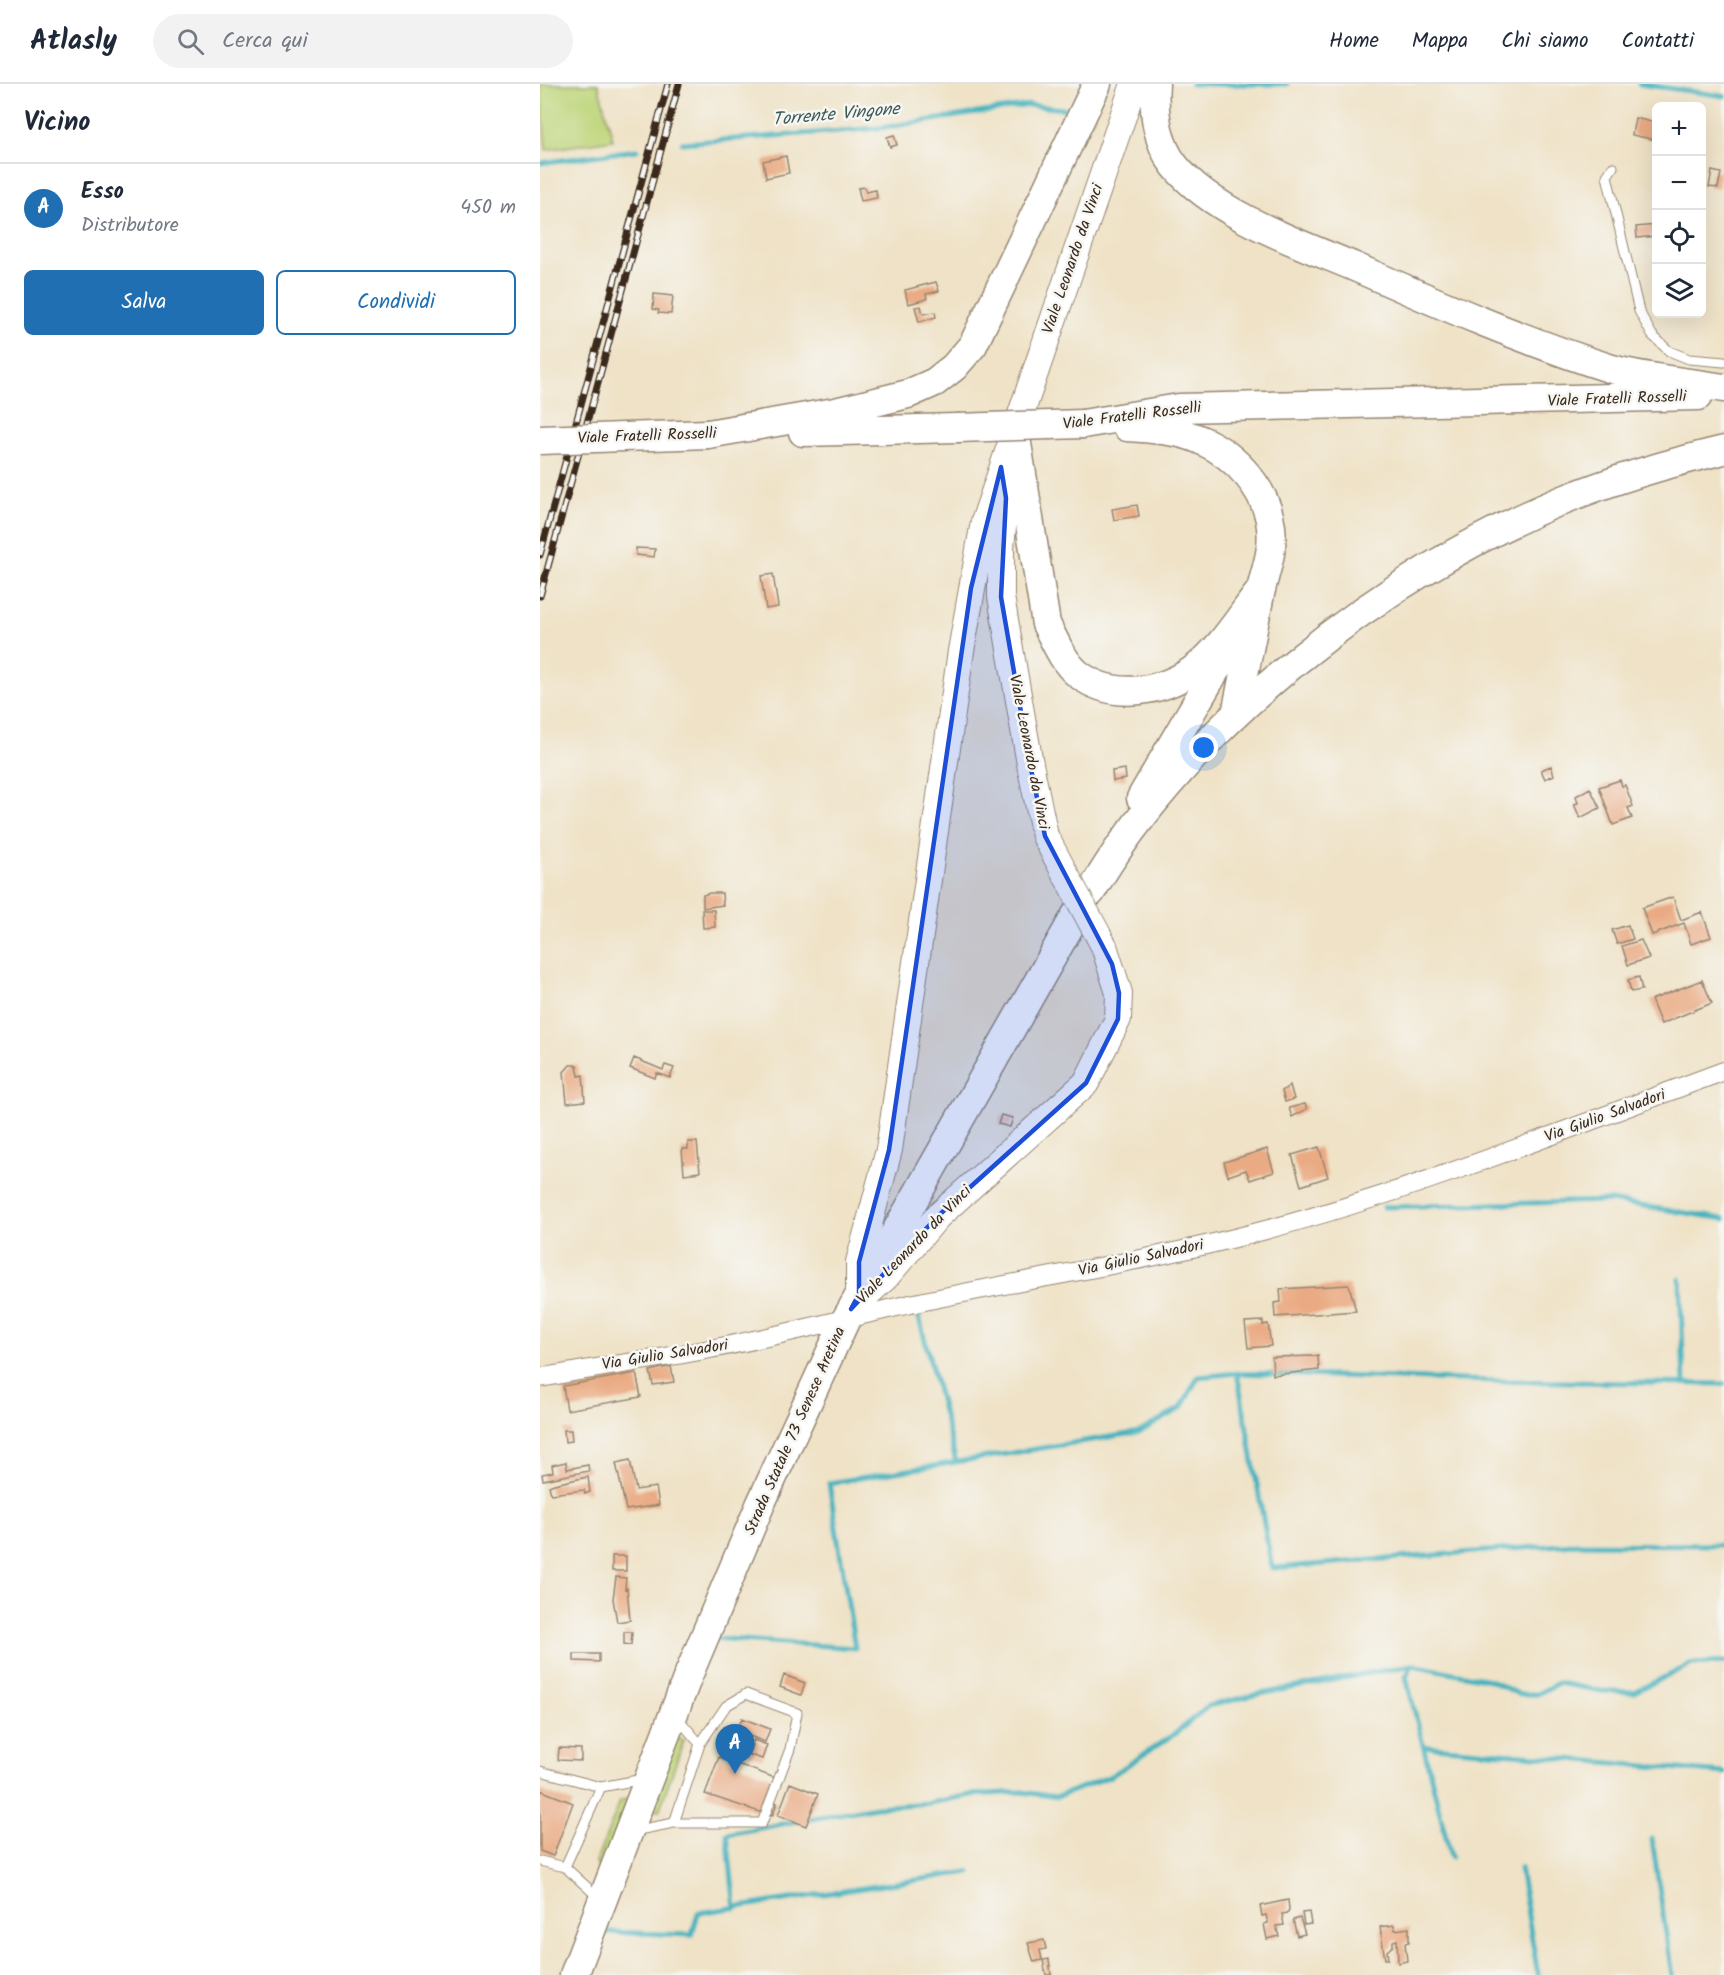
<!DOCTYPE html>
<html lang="it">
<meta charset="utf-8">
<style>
body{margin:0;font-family:Kalam,sans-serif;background:#f2f2f3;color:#1f2937}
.controls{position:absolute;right:18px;top:18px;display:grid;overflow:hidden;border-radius:9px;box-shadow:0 6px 24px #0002}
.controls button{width:54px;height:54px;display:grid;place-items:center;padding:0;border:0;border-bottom:2px solid #e0e1e3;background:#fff;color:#1f2937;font:30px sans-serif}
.you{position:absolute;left:664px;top:664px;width:21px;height:21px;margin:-15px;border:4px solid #fff;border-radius:50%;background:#1a73e8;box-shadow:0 0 0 9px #1a73e833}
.badge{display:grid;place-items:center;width:39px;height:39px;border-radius:50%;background:#1f6fb2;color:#fff;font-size:20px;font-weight:700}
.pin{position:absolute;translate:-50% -50px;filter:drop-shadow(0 2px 3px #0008)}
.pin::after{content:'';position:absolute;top:32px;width:21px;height:18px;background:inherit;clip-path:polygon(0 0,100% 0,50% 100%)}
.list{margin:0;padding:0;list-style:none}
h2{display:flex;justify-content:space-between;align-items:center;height:78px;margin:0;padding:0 24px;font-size:26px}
h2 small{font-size:20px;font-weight:400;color:#747a83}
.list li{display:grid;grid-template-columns:39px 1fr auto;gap:18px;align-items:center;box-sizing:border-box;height:90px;padding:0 24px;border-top:2px solid #e0e1e3}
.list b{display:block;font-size:22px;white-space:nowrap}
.list p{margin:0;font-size:20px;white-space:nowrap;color:#747a83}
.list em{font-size:20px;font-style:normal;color:#747a83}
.actions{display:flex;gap:12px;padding:18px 24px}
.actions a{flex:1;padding:14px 0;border:2px solid #1f6fb2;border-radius:9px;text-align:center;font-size:21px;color:#1f6fb2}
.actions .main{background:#1f6fb2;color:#fff}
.icon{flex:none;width:33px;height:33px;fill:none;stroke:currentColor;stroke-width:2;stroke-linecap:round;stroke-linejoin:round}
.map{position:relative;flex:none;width:1184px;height:1891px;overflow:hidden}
header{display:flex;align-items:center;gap:36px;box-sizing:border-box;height:84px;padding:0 30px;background:#fff;border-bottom:2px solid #e0e1e3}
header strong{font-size:28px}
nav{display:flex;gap:33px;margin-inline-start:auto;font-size:21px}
.search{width:420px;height:54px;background:#f2f2f3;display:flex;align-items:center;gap:15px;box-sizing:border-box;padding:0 21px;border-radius:33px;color:#747a83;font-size:22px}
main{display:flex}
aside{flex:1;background:#fff}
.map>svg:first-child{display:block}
.green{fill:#bed579;stroke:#7c804c;stroke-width:1.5}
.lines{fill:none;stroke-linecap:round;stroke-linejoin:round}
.stream{stroke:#43b2be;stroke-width:5}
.building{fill:#eaab84}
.lane-casing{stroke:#958672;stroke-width:11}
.street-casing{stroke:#958672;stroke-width:20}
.secondary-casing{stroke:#958672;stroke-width:28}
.primary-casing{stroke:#958672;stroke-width:31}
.lane{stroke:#fff;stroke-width:9}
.street{stroke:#fff;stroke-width:18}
.secondary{stroke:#fff;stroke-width:26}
.primary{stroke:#fff;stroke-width:28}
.rail-casing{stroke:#3b2a1e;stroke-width:7}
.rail{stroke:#f6f6f2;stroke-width:4.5;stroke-dasharray:14;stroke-linecap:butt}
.secondary-bridge-casing{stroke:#958672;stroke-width:28;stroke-linecap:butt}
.primary-bridge-casing{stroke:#958672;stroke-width:31;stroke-linecap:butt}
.secondary-bridge{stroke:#fff;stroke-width:26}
.primary-bridge{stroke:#fff;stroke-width:28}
.marked{fill:#1d4ed8;fill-opacity:0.2;stroke:#1d4ed8;stroke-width:4.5;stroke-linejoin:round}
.labels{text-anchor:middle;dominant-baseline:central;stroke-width:5;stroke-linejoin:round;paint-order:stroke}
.street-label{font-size:16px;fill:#3b2a1e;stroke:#f6f6f2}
.water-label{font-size:18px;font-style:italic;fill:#3e5a56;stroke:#f6f6f2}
</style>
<header>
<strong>Atlasly</strong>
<div class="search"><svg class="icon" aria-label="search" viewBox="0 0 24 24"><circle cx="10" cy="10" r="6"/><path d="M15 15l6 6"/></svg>Cerca qui</div>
<nav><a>Home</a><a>Mappa</a><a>Chi siamo</a><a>Contatti</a></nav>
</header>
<main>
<aside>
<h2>Vicino<small></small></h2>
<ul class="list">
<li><span class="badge">A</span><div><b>Esso</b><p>Distributore</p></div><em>450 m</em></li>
</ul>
<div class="actions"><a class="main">Salva</a><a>Condividi</a></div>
</aside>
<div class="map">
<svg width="1184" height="1891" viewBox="0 0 1184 1891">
<rect width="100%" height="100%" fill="#f6f6f2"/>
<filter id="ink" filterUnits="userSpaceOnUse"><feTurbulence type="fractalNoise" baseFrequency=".0167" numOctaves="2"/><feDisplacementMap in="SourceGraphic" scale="12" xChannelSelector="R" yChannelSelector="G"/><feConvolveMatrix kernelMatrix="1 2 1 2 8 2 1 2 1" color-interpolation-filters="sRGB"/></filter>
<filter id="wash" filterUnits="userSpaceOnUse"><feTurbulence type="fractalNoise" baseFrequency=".008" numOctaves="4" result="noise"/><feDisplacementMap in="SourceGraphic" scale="24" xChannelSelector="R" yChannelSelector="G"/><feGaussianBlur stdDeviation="1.35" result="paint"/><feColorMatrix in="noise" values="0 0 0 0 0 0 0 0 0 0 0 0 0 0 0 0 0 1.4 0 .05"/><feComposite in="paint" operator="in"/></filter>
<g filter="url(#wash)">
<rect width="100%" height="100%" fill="#efe2c6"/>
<path class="green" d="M0,0H58L73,56L6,66Z
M135,1654L144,1656L119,1727L111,1725Z
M89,1714L60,1789L56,1778L80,1717Z"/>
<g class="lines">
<path class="stream" d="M652,0H747
M1099,0L1184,12
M142,59L340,44L489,21L524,25
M0,79L97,66
M844,1123L1070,1117L1184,1135
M1140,1195L1144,1299
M379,1233L416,1378
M697,1289L732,1484L1033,1460L1184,1461
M172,1554L315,1564L289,1399L600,1348L641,1324L658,1293L697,1289L957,1297L1184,1300
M872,1581L866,1593L911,1773
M883,1662L1184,1689
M1112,1755L1132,1891
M980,1784L998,1891
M195,1825L187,1750L336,1723L389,1719L430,1711L482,1708L517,1713L571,1692L636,1649L668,1622L715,1611L872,1581L950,1596L978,1610H997L1018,1599L1062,1607L1094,1608L1152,1580L1184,1578
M65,1848L152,1851L158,1829L429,1788
M50,1891L59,1864"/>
</g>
<g id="blocks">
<path class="building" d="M1095,34L1116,39V56L1092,51Z
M354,51L357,61L350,63L347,53Z
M246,72L249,89L226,94L223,77Z
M1172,87L1181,89L1178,104L1169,103Z
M325,103L326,108L336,106L337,114L321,117L318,104Z
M1116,141V152L1097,154L1096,143Z
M396,198L399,207L386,210L387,215L368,220L365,206Z
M114,210L133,212L131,230L118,229L119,226L113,225Z
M381,222L383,230L395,228L396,233L379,238L375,223Z
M597,421L599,432L574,436L572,425Z
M96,464L115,465L114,473L96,471Z
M233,490L238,523L226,525L221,492Z
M1011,682L1014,691L1005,695L1001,686Z
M585,685L586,695L573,697L572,687Z
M1080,696L1082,702L1085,701L1093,722L1088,724L1092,734L1073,741L1059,703Z
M1050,704L1060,724L1040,734L1034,720L1038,719L1036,712Z
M170,809H182L183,821L163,824V811Z
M1133,813L1141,836L1162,828L1171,853L1151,860L1144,839L1112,851L1102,824Z
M162,826H174L175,843L163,844Z
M1088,841L1093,855L1077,860L1072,846Z
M1101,856L1109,874L1088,881L1082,862Z
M1099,893L1102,906L1091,908L1088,896Z
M1162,896L1172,919L1121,940L1111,916Z
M94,974L123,986L125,981L134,984L130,994L117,989L115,994L90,984Z
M30,981H37L39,992L43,991L45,1017L27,1019L24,988Z
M750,1001L754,1015L745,1018L742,1007Z
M765,1020L767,1025L752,1033L749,1024Z
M461,1031L473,1034L470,1043L458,1040Z
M148,1058H157L160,1088L144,1090L142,1065H148Z
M779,1063L788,1093L761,1102L752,1071Z
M727,1065L734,1088L710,1096L706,1086L688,1092L684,1078Z
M809,1201L816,1227L735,1233L734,1219L741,1218L740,1205Z
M723,1237V1241L728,1240L731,1262L708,1264L705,1238Z
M778,1272L779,1286L733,1291L732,1273Z
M131,1282L134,1298L113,1301L110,1287Z
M96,1289L101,1313L27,1326L23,1302Z
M24,1346H31L32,1357L25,1358Z
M90,1376L96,1406L116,1403L119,1421L86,1426L76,1379Z
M26,1378L27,1385L48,1381L49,1387L3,1396L2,1390L13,1388L12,1381Z
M48,1393L50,1408L45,1410L44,1406L11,1410L9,1402L14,1400Z
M72,1472H86V1487H72Z
M76,1493L86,1494L85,1505L87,1504L90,1536L77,1538L73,1515Z
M84,1548H92L91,1561L84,1560Z
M34,1570H59V1578L34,1577Z
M244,1591L265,1599L261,1611L240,1603Z
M202,1634L230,1645L225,1658L197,1647Z
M214,1656L227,1661L222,1675L208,1670Z
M19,1664L41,1665V1677L18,1676Z
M179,1673L235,1694L227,1715L237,1719L232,1732L165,1710Z
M250,1699L278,1710L266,1742L238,1731Z
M0,1706L33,1719L13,1772L0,1767Z
M748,1816L749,1825L748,1829L742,1830L744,1841L736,1842L739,1852L727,1855L724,1840L728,1839L726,1831L722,1832L720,1822Z
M769,1828L771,1840L764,1841L762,1829Z
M760,1834L765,1850L757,1852L753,1836Z
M854,1841L855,1846L869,1844V1858L865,1859L867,1877L858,1879L857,1856L853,1857V1862L847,1867L848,1875H845L840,1843Z
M504,1856L506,1865L500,1866L502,1876L494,1878L488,1859Z
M509,1875L511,1891H506L503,1876Z"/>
</g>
</g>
<g filter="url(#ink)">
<use href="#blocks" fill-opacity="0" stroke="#958672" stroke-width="1.5"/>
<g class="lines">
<defs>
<path id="lane" d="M1073,83L1067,92L1099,227L1112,251L1129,267L1149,275L1184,278
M0,1687L61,1703
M134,1739H222L250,1665L257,1629L206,1610L186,1622L160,1660
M93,1747L134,1739L160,1660L137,1633
M0,1777L25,1783
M58,1813L25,1783L61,1703L103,1695"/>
<path id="street" d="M0,1294C56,1283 114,1276 170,1265C228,1254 286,1239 344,1226C468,1197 595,1181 718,1148C877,1106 1030,1044 1184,987"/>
<path id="secondary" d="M464,402L466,414L461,463V513L490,680L505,752
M319,1210V1178L349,1066L421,567L444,438L594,0
M322,1215L345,1194L398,1132L546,999L578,935L579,909L564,862"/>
<path id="primary" d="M615,0C613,27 617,60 635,82C674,130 758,159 815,183C899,220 984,257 1072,285C1108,295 1148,298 1184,304
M543,340L639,324L1158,312
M587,343C612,345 640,346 663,357C696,372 727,406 731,443C734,467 725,487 720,510C712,550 704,590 696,630
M475,347L506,540C515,557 523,578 538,590C573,617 623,609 657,583C682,563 701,531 721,506
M263,348L417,344
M168,350L295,328L368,310L395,298L414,283L433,261L557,0
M601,714L688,565
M551,808C647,642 847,488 1023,416C1075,395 1129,379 1184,366
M34,1891L148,1592L221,1419L305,1237L536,831"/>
</defs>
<use href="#lane" class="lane-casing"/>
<use href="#street" class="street-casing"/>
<use href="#secondary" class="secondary-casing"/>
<use href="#primary" class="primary-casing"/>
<use href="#lane" class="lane"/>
<use href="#street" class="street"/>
<use href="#secondary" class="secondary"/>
<use href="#primary" class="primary"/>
<defs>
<path id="rail" d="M0,471L128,0
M0,512L139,0"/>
</defs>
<use href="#rail" class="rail-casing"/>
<use href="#rail" class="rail"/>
<defs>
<path id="secondary-bridge" d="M505,752L564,862"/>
<path id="primary-bridge" d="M417,344L543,340
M0,356L168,350"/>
</defs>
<use href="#secondary-bridge" class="secondary-bridge-casing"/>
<use href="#primary-bridge" class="primary-bridge-casing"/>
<use href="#secondary-bridge" class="secondary-bridge"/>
<use href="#primary-bridge" class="primary-bridge"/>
</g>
</g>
<path class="marked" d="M461,383L466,414L461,513L490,680L505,752L572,880L579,909L578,935L546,999L398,1132L311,1225L319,1210V1178L349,1066L431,504Z"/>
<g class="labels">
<g class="street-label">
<text transform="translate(533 175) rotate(-71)">Viale Leonardo da Vinci</text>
<text transform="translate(1077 315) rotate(-2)">Viale Fratelli Rosselli</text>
<text transform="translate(592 332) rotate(-7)">Viale Fratelli Rosselli</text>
<text transform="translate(107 352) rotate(-2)">Viale Fratelli Rosselli</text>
<text transform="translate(489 668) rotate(79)">Viale Leonardo da Vinci</text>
<text transform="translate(1065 1032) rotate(-20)">Via Giulio Salvadori</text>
<text transform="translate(374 1161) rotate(-46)">Viale Leonardo da Vinci</text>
<text transform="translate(601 1174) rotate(-12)">Via Giulio Salvadori</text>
<text transform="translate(125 1271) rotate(-9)">Via Giulio Salvadori</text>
<text transform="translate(255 1347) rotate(-66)">Strada Statale 73 Senese Aretina</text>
</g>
<g class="water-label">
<text transform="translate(296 31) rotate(-5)">Torrente Vingone</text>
</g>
</g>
</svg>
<div class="controls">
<button>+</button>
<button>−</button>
<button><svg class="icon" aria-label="locate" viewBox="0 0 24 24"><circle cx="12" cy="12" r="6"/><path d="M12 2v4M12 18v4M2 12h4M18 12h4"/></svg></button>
<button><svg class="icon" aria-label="layers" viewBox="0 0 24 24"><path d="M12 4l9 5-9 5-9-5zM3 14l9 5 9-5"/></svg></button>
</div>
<div class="you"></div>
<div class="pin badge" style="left:195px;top:1690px">A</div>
</div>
</main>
